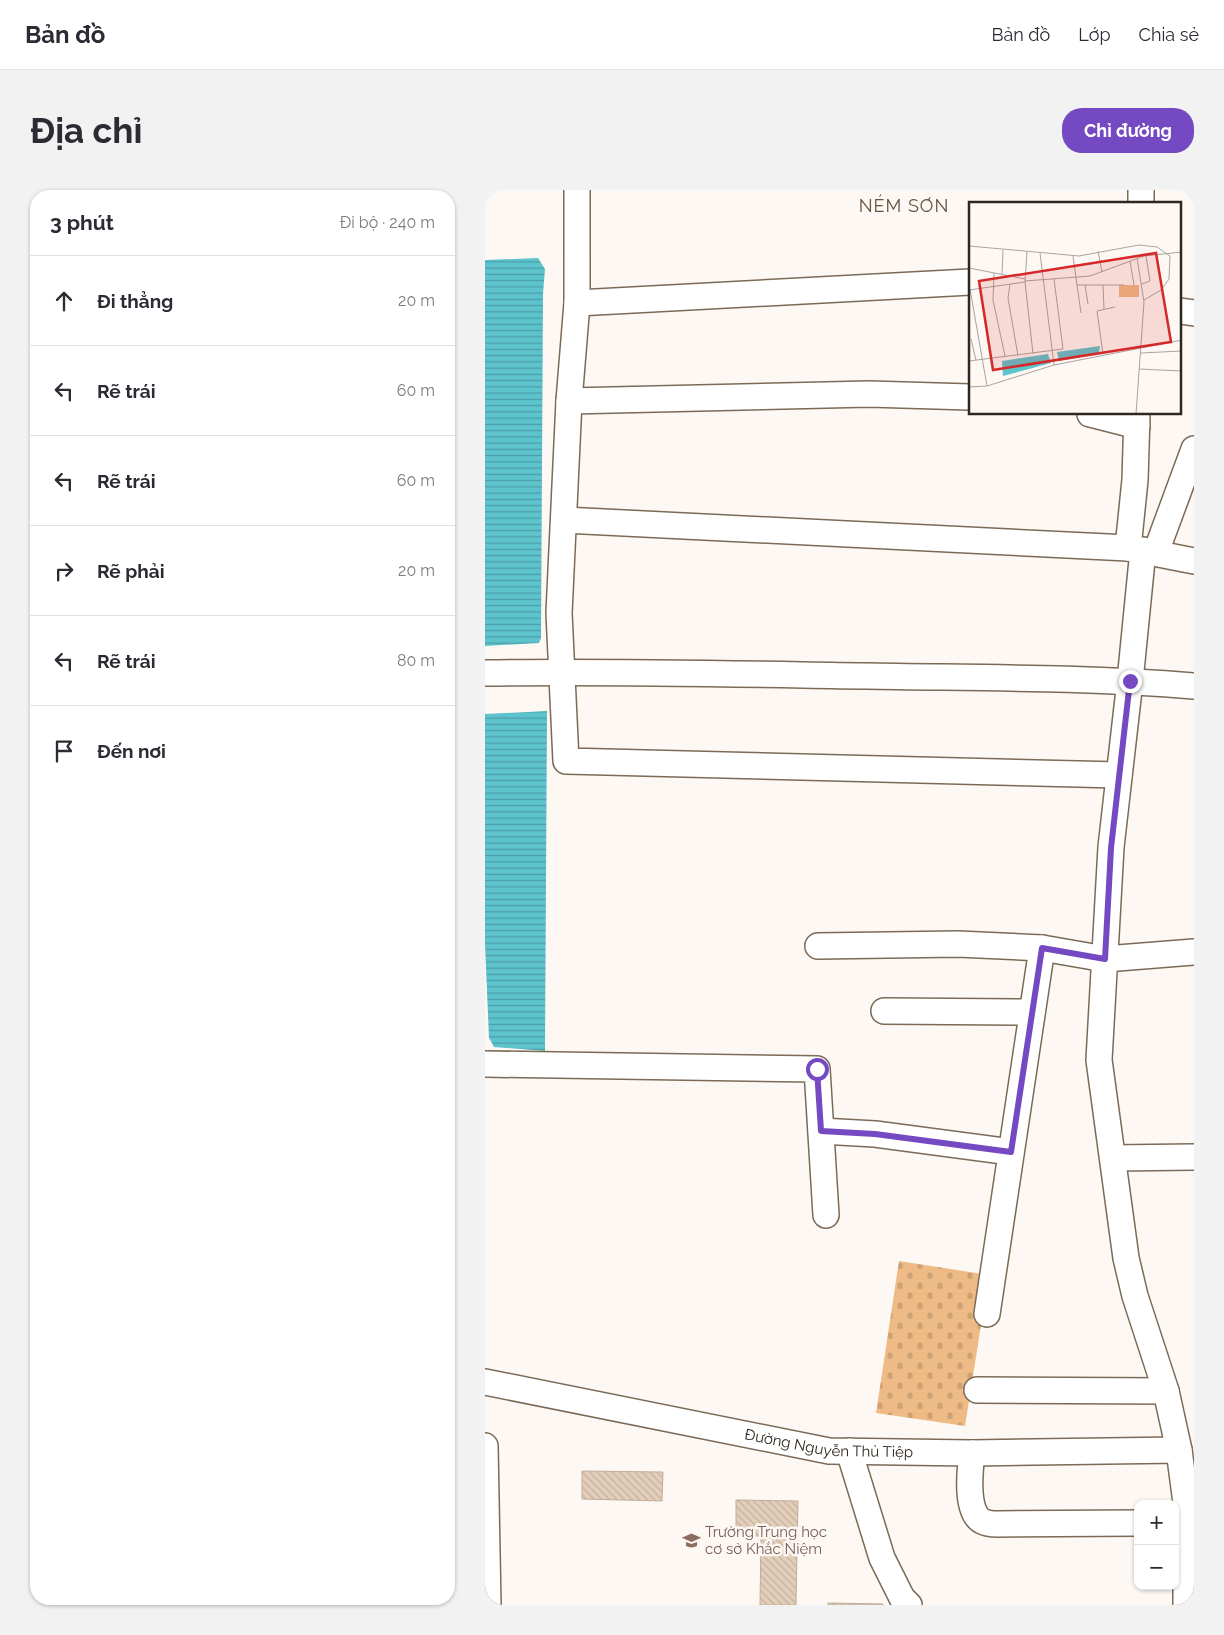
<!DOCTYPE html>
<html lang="vi">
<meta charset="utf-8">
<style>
body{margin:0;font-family:Raleway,sans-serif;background:#f2f2f3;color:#2b2b33}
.controls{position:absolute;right:15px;bottom:15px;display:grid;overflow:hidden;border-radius:10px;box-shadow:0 1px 4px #0004}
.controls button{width:45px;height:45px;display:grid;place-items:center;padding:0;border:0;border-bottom:1px solid #e1e1e2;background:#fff;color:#2b2b33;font:25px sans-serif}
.stop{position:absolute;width:15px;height:15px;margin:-11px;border:4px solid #7549c1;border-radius:50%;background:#fff}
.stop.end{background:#7549c1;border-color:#fff;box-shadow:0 1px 5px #0008}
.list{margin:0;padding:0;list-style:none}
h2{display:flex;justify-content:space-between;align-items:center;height:65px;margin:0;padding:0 20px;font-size:21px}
h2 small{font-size:16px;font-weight:400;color:#7c7c81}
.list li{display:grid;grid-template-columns:32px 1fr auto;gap:15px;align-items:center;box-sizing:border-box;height:90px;padding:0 20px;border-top:1px solid #e1e1e2}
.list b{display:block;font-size:19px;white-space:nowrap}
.list em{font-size:16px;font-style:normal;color:#7c7c81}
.icon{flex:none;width:28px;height:28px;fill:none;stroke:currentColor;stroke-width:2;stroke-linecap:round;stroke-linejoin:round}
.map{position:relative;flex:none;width:709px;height:1415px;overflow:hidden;border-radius:20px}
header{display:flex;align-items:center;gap:30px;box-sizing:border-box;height:70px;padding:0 25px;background:#fff;border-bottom:1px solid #e1e1e2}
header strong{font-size:24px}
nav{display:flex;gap:28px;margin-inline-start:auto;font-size:18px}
.intro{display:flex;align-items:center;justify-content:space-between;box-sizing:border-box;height:120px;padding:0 30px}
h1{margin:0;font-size:35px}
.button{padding:12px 22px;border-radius:20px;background:#7549c1;color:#fff;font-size:18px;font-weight:700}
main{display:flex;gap:30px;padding:0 30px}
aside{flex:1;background:#fff;border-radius:20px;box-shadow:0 1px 4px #0004}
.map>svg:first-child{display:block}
.cemetery{fill:url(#cemetery-stones)}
.water{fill:url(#water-rules)}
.building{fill:url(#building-back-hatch);stroke:#c1ad99}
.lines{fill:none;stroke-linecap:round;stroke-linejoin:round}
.minor-casing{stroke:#7c6a57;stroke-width:28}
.minor{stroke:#fff;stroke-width:25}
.route{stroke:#7549c1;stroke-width:6}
.labels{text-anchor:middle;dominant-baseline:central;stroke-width:5;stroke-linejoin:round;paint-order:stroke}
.street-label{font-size:15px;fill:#2e271f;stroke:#fdf8f4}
.education-label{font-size:15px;fill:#785e54;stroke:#fdf8f4;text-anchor:start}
.quarter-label{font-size:18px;letter-spacing:1px;fill:#645240;stroke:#fdf8f4}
.inset-road{fill:none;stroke:#aaa49f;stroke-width:1}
.view{fill:#d62828;fill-opacity:0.15;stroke:#d62828;stroke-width:2.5}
.inset-edge{fill:none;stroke:#2e271f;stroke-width:2.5}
</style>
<header>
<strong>Bản đồ</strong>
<nav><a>Bản đồ</a><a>Lớp</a><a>Chia sẻ</a></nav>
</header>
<div class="intro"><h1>Địa chỉ</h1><a class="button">Chỉ đường</a></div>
<main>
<aside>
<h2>3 phút<small>Đi bộ · 240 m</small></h2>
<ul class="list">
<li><svg class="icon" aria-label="ahead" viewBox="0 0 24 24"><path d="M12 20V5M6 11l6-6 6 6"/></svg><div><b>Đi thẳng</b></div><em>20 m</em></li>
<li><svg class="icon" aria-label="left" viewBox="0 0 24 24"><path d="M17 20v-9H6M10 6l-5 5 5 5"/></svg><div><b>Rẽ trái</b></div><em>60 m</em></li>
<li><svg class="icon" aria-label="left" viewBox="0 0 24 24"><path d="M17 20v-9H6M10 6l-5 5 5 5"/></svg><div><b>Rẽ trái</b></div><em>60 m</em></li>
<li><svg class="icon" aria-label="right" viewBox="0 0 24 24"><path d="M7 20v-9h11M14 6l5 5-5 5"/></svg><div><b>Rẽ phải</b></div><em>20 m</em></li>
<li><svg class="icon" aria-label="left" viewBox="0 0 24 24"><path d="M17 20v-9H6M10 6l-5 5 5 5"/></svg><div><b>Rẽ trái</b></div><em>80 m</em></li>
<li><svg class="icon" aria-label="arrive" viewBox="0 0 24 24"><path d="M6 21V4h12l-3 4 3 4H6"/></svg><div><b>Đến nơi</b></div></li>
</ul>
</aside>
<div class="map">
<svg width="709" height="1415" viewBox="0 0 709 1415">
<defs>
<pattern id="cemetery-stones" width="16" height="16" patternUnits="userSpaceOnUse" patternTransform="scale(1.25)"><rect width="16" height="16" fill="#eebb86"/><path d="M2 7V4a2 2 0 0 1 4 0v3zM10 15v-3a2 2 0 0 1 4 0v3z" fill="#cca173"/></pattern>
<pattern id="water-rules" width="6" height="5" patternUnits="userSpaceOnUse" patternTransform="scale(1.25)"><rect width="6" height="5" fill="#5dc3cd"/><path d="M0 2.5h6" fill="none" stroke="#4d9ea6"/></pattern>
<pattern id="building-back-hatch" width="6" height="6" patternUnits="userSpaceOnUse" patternTransform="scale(1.25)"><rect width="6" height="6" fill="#e3ceb9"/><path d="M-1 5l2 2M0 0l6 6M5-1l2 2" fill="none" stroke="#c3b19f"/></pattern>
</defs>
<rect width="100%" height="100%" fill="#fdf8f4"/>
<path class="cemetery" d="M414,1071L504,1085L480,1236L391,1223Z"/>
<path class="water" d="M53,68L60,79L58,104L56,448L54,453L0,456V70Z
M62,521L60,861L9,857L4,848L0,754V524Z"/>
<path class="building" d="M97,1281L178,1282L177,1311L97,1309Z
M251,1310L313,1311L311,1415H275L276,1346H251Z
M343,1413L398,1414V1415H343Z"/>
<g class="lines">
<defs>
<g id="minor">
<path d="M92,0V113L84,211L74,423L81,571L634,585"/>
<path d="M656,0V14"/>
<path d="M92,113L485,92"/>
<path d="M695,121L709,123"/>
<path d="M84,211L384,204L485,207"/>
<path d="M605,224L652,236"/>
<path d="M79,330L643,358L709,371"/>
<path d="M643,358L650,290L652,224"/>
<path d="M658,360L645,491L626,657L614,870L641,1068L650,1106L681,1201L694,1260L701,1313V1415"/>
<path d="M671,362L709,259"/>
<path d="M0,483C127,481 254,484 381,486C490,488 600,487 709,496"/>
<path d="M333,756L473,754L557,758"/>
<path d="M399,821L547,822"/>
<path d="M0,874L332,879L341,1025"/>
<path d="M336,941L390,944L526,962"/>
<path d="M628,968L709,967"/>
<path d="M502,1124L557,758L620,769L709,762"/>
<path id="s1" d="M0,1192L344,1261L487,1263L694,1260"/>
<path d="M492,1200L681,1201"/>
<path d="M0,1256L3,1415"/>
<path d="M364,1261L397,1368L417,1408L424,1415"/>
<path d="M487,1263C485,1279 480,1322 497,1331C502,1334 508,1334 513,1334L653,1333"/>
</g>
</defs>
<use href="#minor" class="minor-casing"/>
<use href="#minor" class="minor"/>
</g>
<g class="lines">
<path class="route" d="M332,879L336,941L390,944L526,962L557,758L620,769L626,658L645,491"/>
</g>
<defs>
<symbol id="school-bare" viewBox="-9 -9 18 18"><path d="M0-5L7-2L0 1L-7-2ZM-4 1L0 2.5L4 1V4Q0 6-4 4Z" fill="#8d6e63" stroke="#fdf8f4" stroke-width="2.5" paint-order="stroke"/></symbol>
</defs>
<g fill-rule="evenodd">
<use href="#school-bare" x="194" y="1338" width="25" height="25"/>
</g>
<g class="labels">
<g class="street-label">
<text stroke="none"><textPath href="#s1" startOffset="350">Đường Nguyễn Thủ Tiệp</textPath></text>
</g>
<g class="education-label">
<text x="220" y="1342">Trường Trung học<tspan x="220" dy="17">cơ sở Khắc Niệm</tspan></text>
</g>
<g class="quarter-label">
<text x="419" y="15">NÉM SƠN</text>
</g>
</g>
<g transform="translate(484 12)">
<rect width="212" height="212" fill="#fdf8f4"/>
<path d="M150,83H170V95H150Z" fill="#eebb86"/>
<path d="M131,144L130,151L90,159L88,150ZM79,152L82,161L34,174L33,159Z" fill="#5dc3cd"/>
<path class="inset-road" d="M0,44L110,54L170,43L188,45L201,54L200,77L192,88L175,98M129,49L133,70M58,50L56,80L64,152M71,51L85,163M104,54L108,83H155M161,59L165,83M0,66L56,77M25,71L24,98L36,154M33,72L34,48M56,79L121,74L175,54L213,50M41,82L39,96L49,154M173,82L181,79L177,54M108,83L112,111M116,83L119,102M134,83L135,107M1,87L18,184M0,88L56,80M2,137L7,158M172,151L213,149M134,152L128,109L146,105M0,159L94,147L85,77M170,167L213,169M0,185L18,184L85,163L213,138M167,212L175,100L168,56"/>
<path class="view" d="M187,51L202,140L24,168L10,79Z"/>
<rect width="212" height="212" class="inset-edge"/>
</g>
</svg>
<div class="controls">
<button>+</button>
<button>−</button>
</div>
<div class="stop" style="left:332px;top:879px"></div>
<div class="stop end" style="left:645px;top:491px"></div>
</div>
</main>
